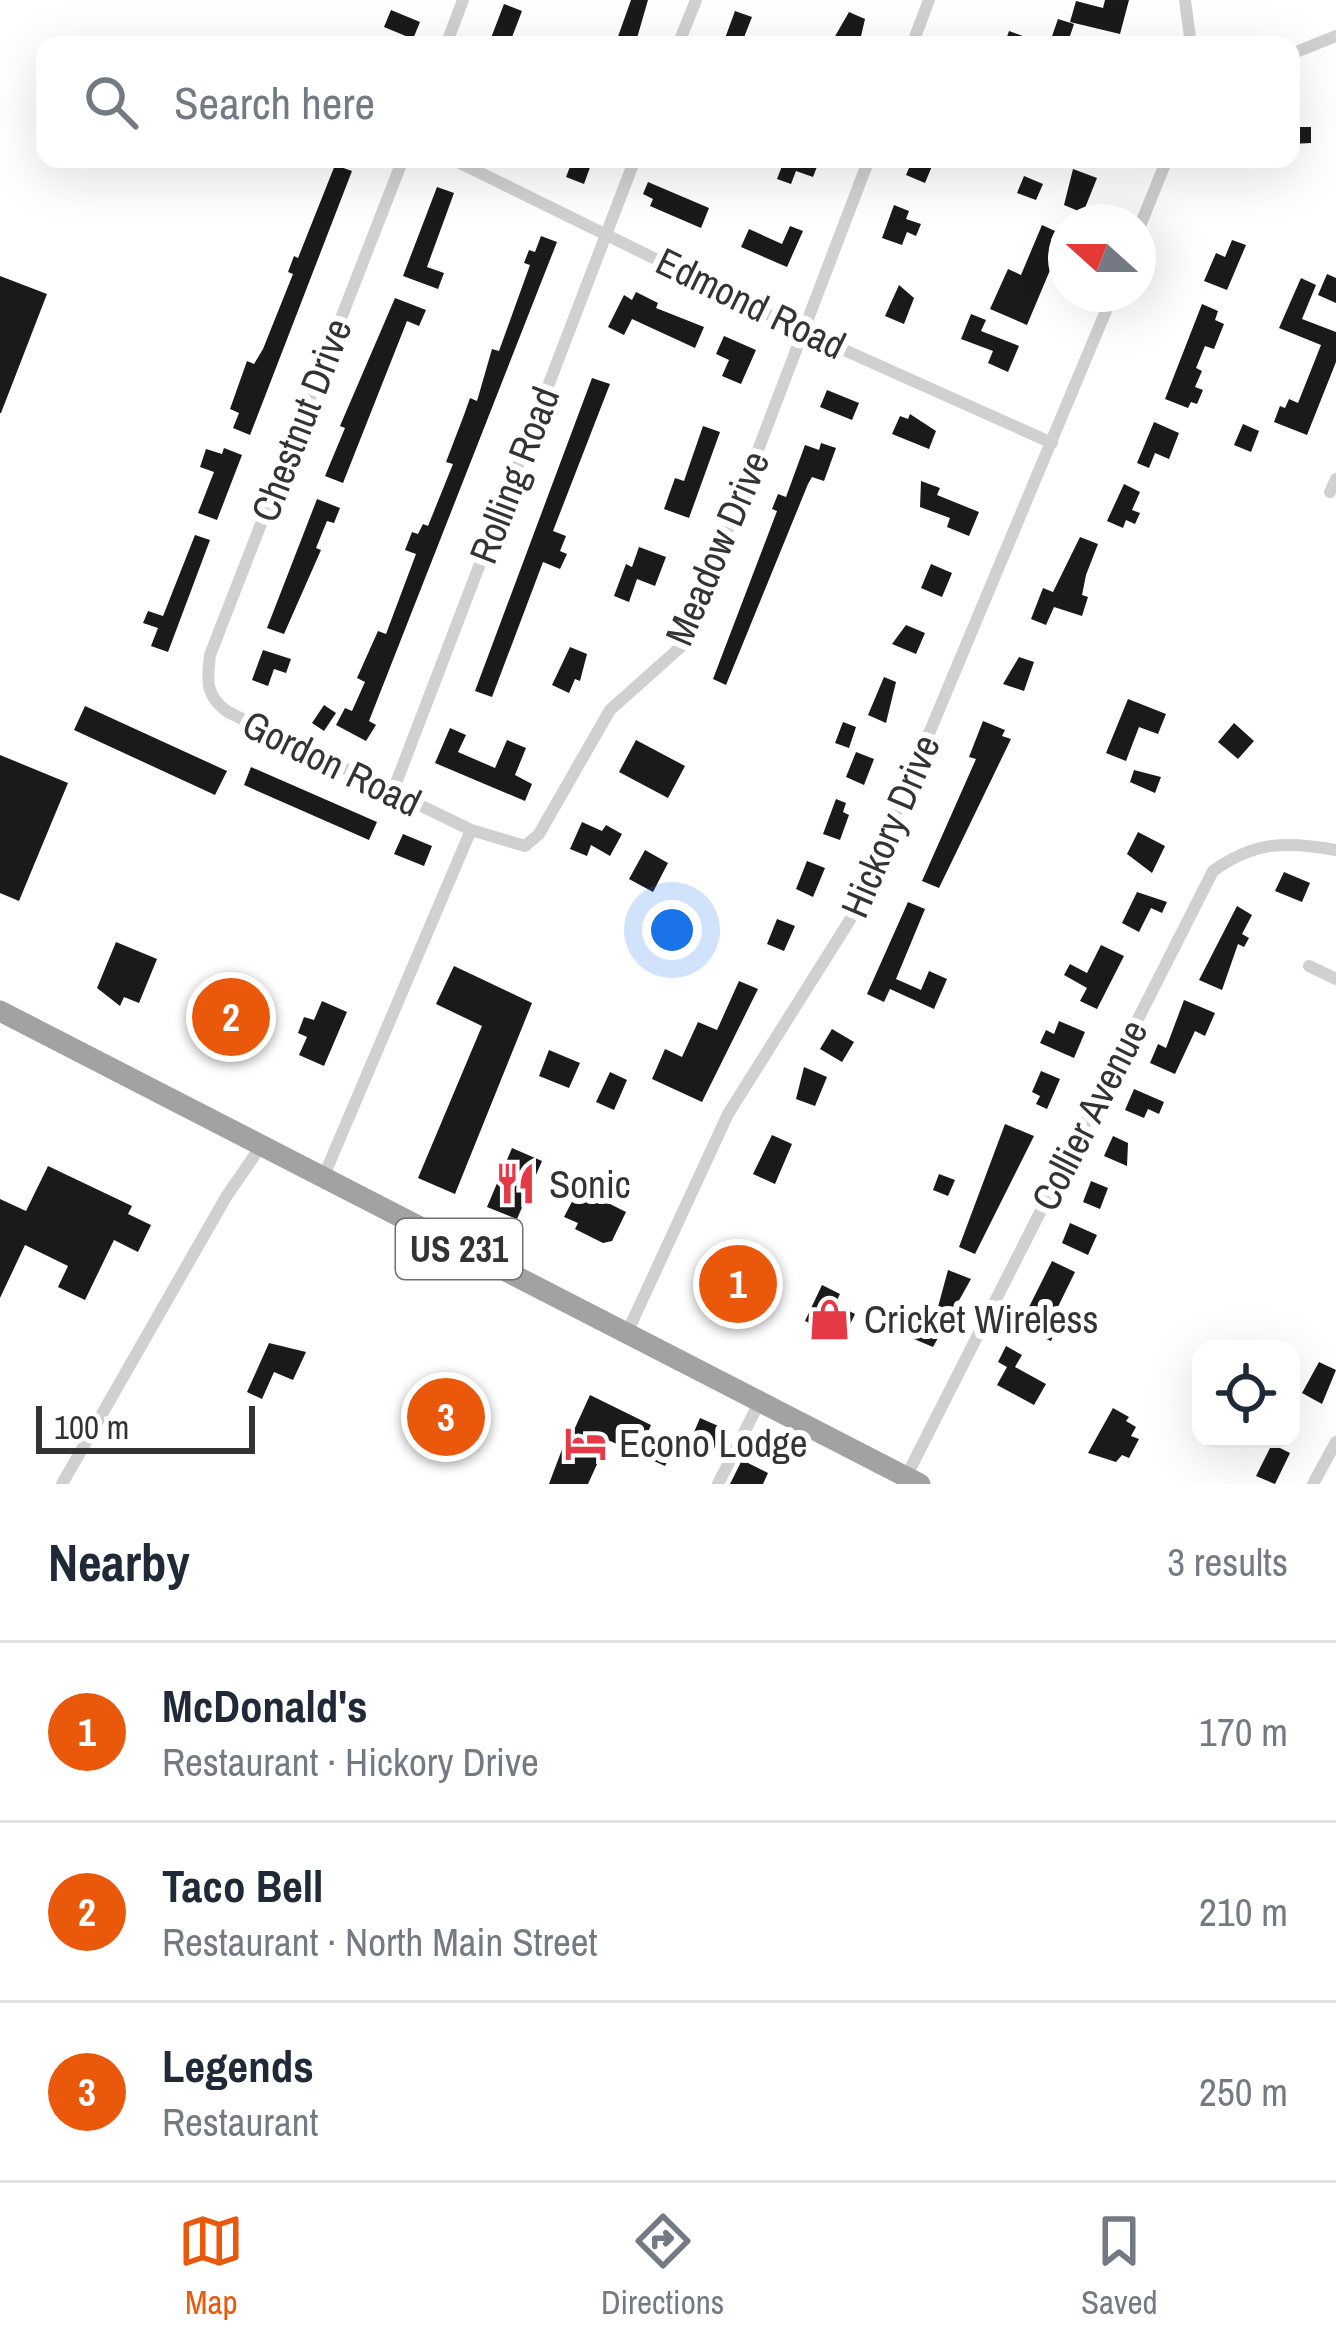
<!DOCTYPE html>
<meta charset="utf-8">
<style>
body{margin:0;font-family:"Archivo Narrow",sans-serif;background:#f6f6f7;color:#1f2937}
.controls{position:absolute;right:36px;bottom:36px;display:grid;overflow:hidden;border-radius:24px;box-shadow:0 12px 48px #0002}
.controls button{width:108px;height:108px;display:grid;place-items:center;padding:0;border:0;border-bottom:3px solid #e0e1e3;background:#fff;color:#1f2937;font:60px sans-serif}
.compass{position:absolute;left:1048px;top:204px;width:108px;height:108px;border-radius:50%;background:#fff;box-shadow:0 12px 48px #0002;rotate:291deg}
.scale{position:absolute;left:36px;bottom:30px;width:219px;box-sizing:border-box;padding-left:12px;border:6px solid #333;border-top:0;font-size:33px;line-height:42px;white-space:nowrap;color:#333;-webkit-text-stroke:9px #fff;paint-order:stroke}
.you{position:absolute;left:672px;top:930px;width:42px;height:42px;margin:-30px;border:9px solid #fff;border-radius:50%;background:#1a73e8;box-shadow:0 0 0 18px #1a73e833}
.badge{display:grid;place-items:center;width:78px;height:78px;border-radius:50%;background:#ea580c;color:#fff;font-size:39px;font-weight:700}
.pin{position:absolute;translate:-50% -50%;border:6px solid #fff;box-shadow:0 3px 12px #0006}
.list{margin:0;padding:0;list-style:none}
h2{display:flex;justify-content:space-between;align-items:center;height:156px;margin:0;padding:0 48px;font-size:51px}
h2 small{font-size:39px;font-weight:400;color:#747a83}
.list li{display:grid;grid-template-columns:78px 1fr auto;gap:36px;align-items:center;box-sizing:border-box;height:180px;padding:0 48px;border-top:3px solid #e0e1e3}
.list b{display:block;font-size:45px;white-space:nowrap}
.list p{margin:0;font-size:39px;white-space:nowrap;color:#747a83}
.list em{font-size:39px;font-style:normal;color:#747a83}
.icon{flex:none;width:66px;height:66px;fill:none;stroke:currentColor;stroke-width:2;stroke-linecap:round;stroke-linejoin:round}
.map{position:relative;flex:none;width:1336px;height:1484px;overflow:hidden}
.search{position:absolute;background:#fff;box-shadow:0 12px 48px #0002;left:36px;right:36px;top:36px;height:132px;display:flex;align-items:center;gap:30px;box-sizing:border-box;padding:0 42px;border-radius:24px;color:#747a83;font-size:45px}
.sheet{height:696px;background:#fff}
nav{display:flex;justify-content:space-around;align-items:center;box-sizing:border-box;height:168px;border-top:3px solid #e0e1e3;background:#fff;font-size:33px;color:#747a83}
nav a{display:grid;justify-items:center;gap:6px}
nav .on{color:#ea580c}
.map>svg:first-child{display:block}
.building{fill:#1a1a1a}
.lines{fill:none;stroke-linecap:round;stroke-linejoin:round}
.minor{stroke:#d0d0d0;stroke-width:12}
.trunk{stroke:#a2a2a2;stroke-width:21}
.labels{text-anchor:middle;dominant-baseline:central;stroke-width:12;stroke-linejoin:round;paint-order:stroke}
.shield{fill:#fff;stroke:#707070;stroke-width:3}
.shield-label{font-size:36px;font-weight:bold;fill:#333}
.street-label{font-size:39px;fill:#333;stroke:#fff}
.poi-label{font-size:39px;fill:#333;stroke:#fff;text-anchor:start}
</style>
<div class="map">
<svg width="1336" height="1484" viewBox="0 0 1336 1484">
<rect width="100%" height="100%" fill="#fff"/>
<path class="building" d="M631,0H648L635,45H615Z
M1105,0H1129L1120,34L1070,22L1076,1L1103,8Z
M504,4L522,11L509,45L491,38Z
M391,10L420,22L413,39L384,27Z
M735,11L752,17L741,45L724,41Z
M849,12L865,19L859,45H840L834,38Z
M1058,19L1074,24L1067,45H1049Z
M1009,31L1044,44V45H1004Z
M1291,127H1311V143L1291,144Z
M573,159H593L584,184L566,177Z
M768,159H820L813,177L796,171L791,184L777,179L782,166Z
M913,159H935L925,183L906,175Z
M335,165L352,171L250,435L233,428L239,413L230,409L247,361L254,364L263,349L293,274L288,272L294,256L298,258Z
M1073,169L1097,178L1083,213L1064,205Z
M1024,176L1043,184L1036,200L1017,193Z
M648,182L709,208L701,228L650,206L653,199L643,194Z
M437,187L454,193L427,267L444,273L438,289L403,276Z
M894,205L909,211L906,219L921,224L916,236L907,232L902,245L882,238Z
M1042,225L1055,231L1051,240L1061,244L1027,325L990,309L1008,269L1021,275Z
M790,226L803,231L787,267L741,247L749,229L782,244Z
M541,236L557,242L369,721L376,725L366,741L336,725L345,708L352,711L365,682L357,678L378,631L386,634L416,554L405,550L412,532L418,534L423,524L428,526L453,464L446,462L464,415L470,398L477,401L492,349L499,351L530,265L524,263L529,250L535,252Z
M1232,240L1246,245L1227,290L1204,281L1216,253L1225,257Z
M1327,274L1336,278V303L1318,295Z
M0,276L47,294L1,413H0Z
M1301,278L1316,285L1302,319L1336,332V362L1307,435L1274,422L1280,406L1285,408L1289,399L1298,403L1321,345L1279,328Z
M899,285L914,298L904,324L885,316Z
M636,292L658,303L656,308L704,327L695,348L632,319L624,335L608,327L624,295L632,300Z
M395,298L426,310L419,326L407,321L343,483L325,476L345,428L340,426Z
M1202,304L1218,311L1215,320L1224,324L1214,349L1205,346L1196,368L1202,371L1195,387L1203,390L1197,404L1191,402L1188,408L1165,399Z
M971,314L986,320L981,331L1019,346L1008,372L988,363L993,351L961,339Z
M724,336L756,350L741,384L722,376L729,360L716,354Z
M592,378L610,384L553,531L566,536L560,551L567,554L560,569L543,562L492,697L475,691Z
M827,390L859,403L852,420L820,407Z
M910,414L936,431L929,449L892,434L900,416L908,419Z
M1154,422L1179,433L1169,459L1155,453L1149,468L1137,463Z
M1243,424L1259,431L1251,452L1234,445Z
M703,426L720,432L689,518L664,509L675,478L684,481Z
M821,443L836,448L824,481L812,477L808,484L726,685L713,679L777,511L772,509L778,494L786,497L805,445L819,450Z
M224,448L242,455L217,520L198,513L214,472L200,467L206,449L222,454Z
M921,481L940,488L937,495L979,512L969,536L947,527L950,518L920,507Z
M1124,484L1140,492L1132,510L1140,513L1135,524L1126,520L1123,528L1107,521Z
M317,499L340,508L334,523L327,521L316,548L321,550L284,634L267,628Z
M195,535L210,540L168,652L151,646L158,628L143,623L148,611L163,616Z
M1080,537L1098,544L1086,575L1082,595L1088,597L1082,616L1054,607L1046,625L1031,619L1043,588L1053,592Z
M639,547L666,557L655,586L637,579L629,602L614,596L626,564L632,567Z
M931,564L952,573L942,597L921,588Z
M906,625L925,633L916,654L892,644Z
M570,647L587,654L580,681L575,679L569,693L552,685Z
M263,650L291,659L286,673L274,669L268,686L252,680Z
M1019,657L1034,662L1024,691L1003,684Z
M884,677L896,682L886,723L868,715Z
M1128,699L1166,714L1158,734L1139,727L1126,761L1106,753Z
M324,705L336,713L324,731L312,723Z
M85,706L227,771L215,795L74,730Z
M983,721L1005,730L1002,736L1011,739L939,888L922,881L976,759L969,757Z
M843,722L856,727L849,748L835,743Z
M1234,723L1254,741L1238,759L1218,742Z
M450,728L466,735L458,752L495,768L507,740L526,748L515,775L532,784L525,801L435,763Z
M636,740L685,766L668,798L619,772Z
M856,752L874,759L864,785L846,777Z
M0,755L68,783L19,901L0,893Z
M251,767L377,822L369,840L244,785Z
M1134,770L1161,777L1155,793L1130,782Z
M836,799L846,803L843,812L849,815L840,840L823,834Z
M582,822L602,831L606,825L622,834L610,856L591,845L587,856L570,849Z
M1138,832L1165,846L1152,873L1127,854Z
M403,834L432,846L424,866L394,854Z
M645,850L668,863L653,892L629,879Z
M807,861L825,868L813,897L796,889Z
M1284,872L1310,883L1302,902L1275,891Z
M1137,892L1167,902L1162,913L1151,908L1139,932L1122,923Z
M908,902L925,909L896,979L921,990L929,971L947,979L934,1009L890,989L884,1002L867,994Z
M1237,906L1252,915L1242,934L1249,938L1244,947L1238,944L1222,990L1199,980Z
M777,919L795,926L784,951L767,944Z
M116,942L157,959L139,1003L124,997L120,1006L97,988Z
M1101,945L1124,956L1097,1009L1080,1001L1087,988L1064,975L1070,964L1087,973Z
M454,966L532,1003L455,1194L418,1178L482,1026L436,1004Z
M739,981L758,989L702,1102L652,1079L665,1049L682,1057L698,1022L717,1030Z
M230,988L252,997L232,1046L210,1037Z
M1184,1000L1215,1013L1205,1036L1195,1031L1175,1074L1150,1063L1158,1044L1166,1048Z
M322,1001L347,1012L324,1066L299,1055L307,1037L298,1033L304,1017L314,1020Z
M1059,1021L1085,1032L1074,1058L1040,1043L1046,1030L1054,1034Z
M832,1029L854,1042L842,1062L820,1049Z
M549,1050L580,1063L569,1088L539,1076Z
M804,1067L827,1077L815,1106L796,1099Z
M1041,1071L1060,1079L1047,1109L1036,1104L1040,1096L1032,1092Z
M610,1072L627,1080L614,1110L596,1102Z
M1134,1089L1164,1102L1159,1114L1148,1109L1144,1118L1125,1110Z
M1005,1124L1034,1136L975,1254L959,1247Z
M772,1135L792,1144L775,1184L753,1174Z
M1113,1136L1128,1143L1127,1166L1104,1156Z
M512,1148L542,1161L517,1219L487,1207Z
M48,1166L132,1206L128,1214L151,1225L138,1252L114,1240L85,1300L58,1287L68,1266L25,1245L0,1298V1199L26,1211Z
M596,1172L615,1181L604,1201L626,1212L612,1241L603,1243L575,1229L578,1223L564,1217L579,1188L587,1192Z
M939,1174L955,1180L948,1196L933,1190Z
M1091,1181L1108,1188L1100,1209L1083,1202Z
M1070,1223L1097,1235L1088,1255L1062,1243Z
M738,1250L763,1262L737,1317L712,1305Z
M1052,1261L1075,1272L1052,1319L1059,1322L1051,1341L1019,1327Z
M948,1270L971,1279L933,1347L914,1339L925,1314L935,1318Z
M822,1285L840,1294L835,1304L855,1314L843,1339L805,1321Z
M269,1343L306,1352L293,1380L274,1372L262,1399L247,1392Z
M1006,1346L1022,1355L1015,1367L1046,1384L1034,1405L997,1385L1007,1367L998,1362Z
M1319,1362L1336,1370L1322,1404L1302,1393Z
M438,1374L451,1380L449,1386L480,1399L457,1453L412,1434Z
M590,1395L651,1425L646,1437L673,1449L665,1466L608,1440L588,1484H549L570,1428L574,1430Z
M1113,1408L1129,1417L1126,1421L1136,1427L1131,1436L1139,1439L1129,1458L1122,1455L1116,1462L1088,1453Z
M700,1418L723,1428L714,1449L703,1445L699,1454L687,1449Z
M1272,1444L1290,1453L1275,1484L1256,1476Z
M742,1460L768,1473L763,1484H730Z"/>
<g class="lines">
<path class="minor" d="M1185,0L1191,45
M446,45L463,0
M678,45L696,0
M912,45L929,0
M1291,54L1336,36
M403,159L210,655C207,680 205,696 228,712L471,830L525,846L539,834L610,710L684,644L869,159
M452,159L804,332L1052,443
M1138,231L1167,159
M1330,492L1336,479
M393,791L635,159
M1309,966L1336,979
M323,1178L471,830
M626,1335L728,1114L853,915L1113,294
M906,1477L1213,871C1255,841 1286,841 1336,850
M62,1484L226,1197L261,1146
M718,1484L760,1401
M1313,1484L1336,1442"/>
<path class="trunk" d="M0,1011L920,1484"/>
</g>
<defs>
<symbol id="restaurant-bare" viewBox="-9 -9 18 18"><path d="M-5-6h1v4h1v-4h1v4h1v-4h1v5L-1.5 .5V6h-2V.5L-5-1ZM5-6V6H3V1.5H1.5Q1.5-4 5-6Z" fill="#e63946" stroke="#fff" stroke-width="2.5" paint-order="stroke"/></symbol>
<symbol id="shop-bare" viewBox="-9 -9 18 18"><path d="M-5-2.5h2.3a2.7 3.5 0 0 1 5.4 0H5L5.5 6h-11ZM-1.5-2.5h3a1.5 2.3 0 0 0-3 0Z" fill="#e63946" stroke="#fff" stroke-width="2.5" paint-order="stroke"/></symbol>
<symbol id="hotel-bare" viewBox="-9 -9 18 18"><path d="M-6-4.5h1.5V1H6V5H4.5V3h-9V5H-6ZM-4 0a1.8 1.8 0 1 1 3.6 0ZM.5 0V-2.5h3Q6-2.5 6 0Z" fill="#e63946" stroke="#fff" stroke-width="2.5" paint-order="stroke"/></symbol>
</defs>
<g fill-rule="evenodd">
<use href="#restaurant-bare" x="486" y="1154" width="59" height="59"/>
<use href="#shop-bare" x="800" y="1290" width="59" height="59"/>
<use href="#hotel-bare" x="556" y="1414" width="59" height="59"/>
</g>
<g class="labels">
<rect class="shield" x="396" y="1219" width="126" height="60" rx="9"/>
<g class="shield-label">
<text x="459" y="1249">US 231</text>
</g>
<g class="street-label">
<text transform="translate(751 303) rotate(26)">Edmond Road</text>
<text transform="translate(301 420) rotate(-69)">Chestnut Drive</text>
<text transform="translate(514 475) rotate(-69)">Rolling Road</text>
<text transform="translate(717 548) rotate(-67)">Meadow Drive</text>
<text transform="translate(332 763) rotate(26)">Gordon Road</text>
<text transform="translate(890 826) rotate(-67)">Hickory Drive</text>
<text transform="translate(1089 1115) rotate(-63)">Collier Avenue</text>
</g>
<g class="poi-label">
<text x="549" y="1184">Sonic</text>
<text x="864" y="1319">Cricket Wireless</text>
<text x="619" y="1443">Econo Lodge</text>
</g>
</g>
</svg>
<div class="controls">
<button><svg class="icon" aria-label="locate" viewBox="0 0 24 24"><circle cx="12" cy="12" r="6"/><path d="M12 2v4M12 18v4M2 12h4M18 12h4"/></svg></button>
</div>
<svg class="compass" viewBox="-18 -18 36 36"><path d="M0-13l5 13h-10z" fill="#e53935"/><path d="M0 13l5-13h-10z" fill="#747a83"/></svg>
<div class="scale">100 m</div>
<div class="you"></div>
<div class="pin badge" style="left:738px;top:1284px">1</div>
<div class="pin badge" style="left:231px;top:1017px">2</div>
<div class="pin badge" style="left:446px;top:1417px">3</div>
<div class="search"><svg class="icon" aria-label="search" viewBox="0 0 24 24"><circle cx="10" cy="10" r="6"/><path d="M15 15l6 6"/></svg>Search here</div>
</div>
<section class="sheet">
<h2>Nearby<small>3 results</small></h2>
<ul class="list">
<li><span class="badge">1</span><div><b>McDonald's</b><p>Restaurant · Hickory Drive</p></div><em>170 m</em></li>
<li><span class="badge">2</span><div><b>Taco Bell</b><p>Restaurant · North Main Street</p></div><em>210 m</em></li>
<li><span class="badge">3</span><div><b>Legends</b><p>Restaurant</p></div><em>250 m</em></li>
</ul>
</section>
<nav>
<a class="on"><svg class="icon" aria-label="map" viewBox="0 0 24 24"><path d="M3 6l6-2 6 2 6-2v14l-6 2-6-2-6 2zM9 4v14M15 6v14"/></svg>Map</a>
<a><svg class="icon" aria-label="directions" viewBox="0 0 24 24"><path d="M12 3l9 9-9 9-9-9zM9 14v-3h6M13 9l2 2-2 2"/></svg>Directions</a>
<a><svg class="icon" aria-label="saved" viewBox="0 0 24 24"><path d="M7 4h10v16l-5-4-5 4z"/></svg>Saved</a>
</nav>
